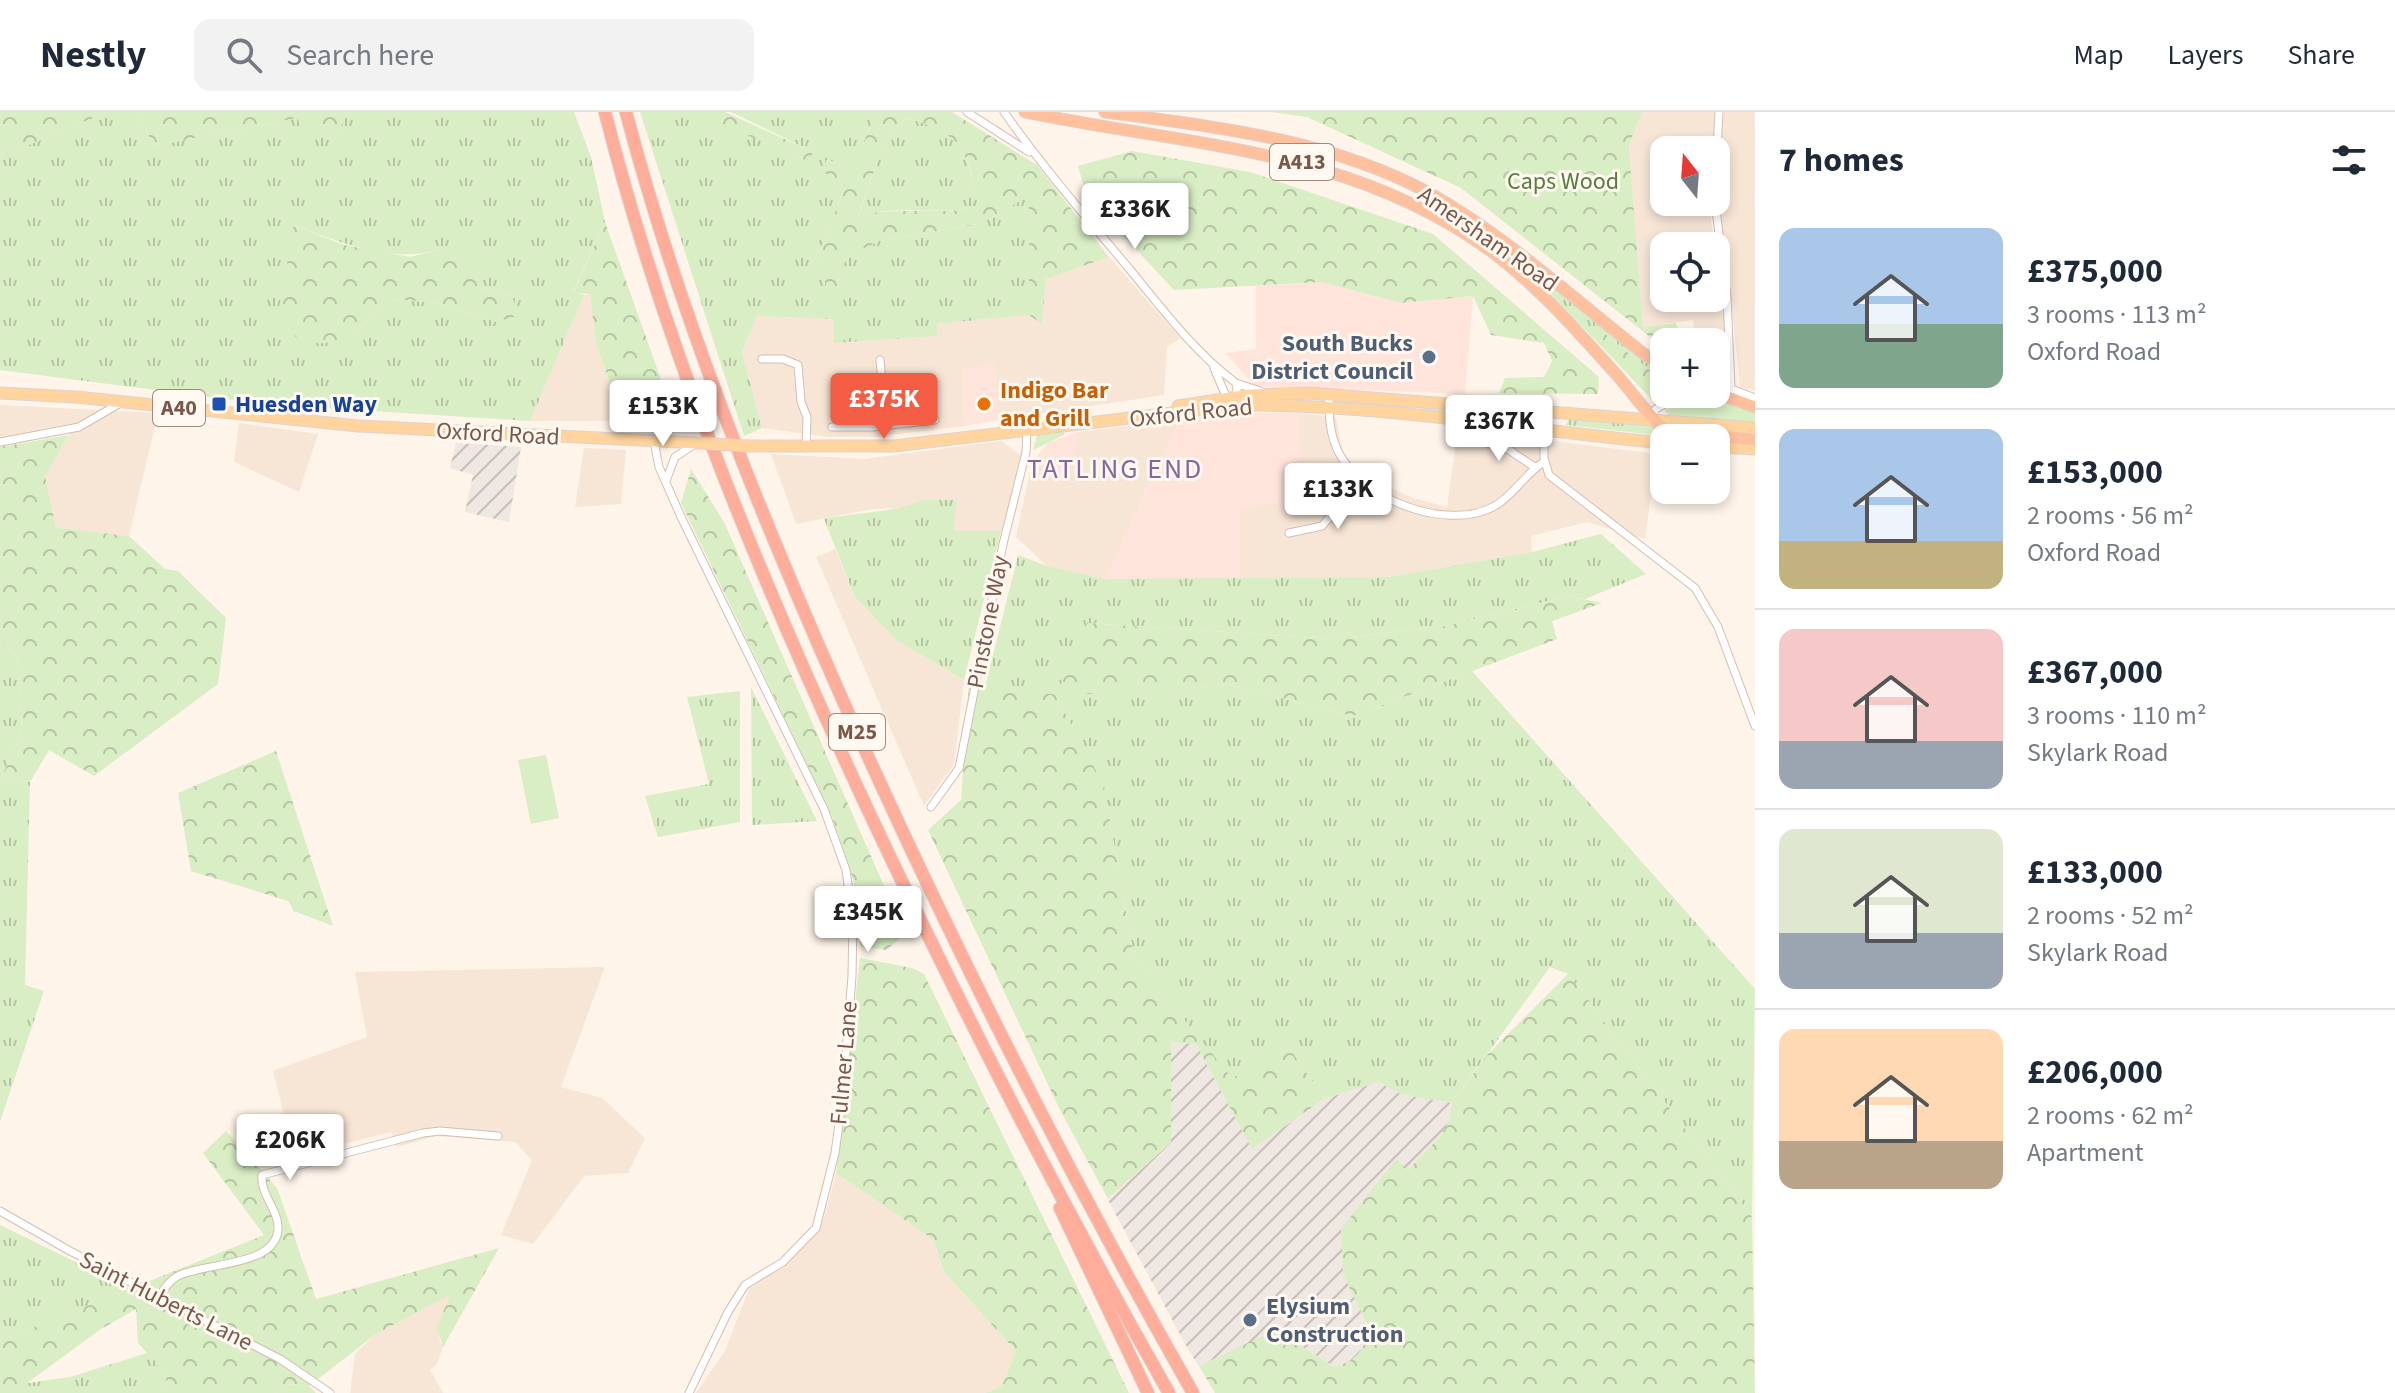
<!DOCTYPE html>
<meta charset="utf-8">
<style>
body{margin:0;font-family:"Source Sans 3",sans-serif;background:#f2f2f3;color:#1f2937;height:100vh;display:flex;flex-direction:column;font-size:30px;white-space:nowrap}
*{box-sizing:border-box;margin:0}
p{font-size:26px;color:#747a83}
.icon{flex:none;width:44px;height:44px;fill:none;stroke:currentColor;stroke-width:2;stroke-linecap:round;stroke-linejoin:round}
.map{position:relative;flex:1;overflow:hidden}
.panel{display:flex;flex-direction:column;background:#fff;width:640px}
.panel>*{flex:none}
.needle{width:52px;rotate:343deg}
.controls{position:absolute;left:1650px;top:24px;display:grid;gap:16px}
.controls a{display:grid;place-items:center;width:80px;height:80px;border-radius:16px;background:#fff;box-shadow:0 4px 12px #0003;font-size:40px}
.price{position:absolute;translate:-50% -68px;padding:0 18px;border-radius:8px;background:#fff;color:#222;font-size:26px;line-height:52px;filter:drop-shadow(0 2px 4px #0008)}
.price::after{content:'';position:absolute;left:50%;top:48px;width:24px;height:18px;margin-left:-12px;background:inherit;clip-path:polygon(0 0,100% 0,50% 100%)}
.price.on{background:#f35d44;color:#fff}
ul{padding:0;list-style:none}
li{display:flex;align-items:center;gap:24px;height:200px;padding:0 24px}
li+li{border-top:2px solid #e0e1e3}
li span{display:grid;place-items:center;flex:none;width:224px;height:160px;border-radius:16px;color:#555}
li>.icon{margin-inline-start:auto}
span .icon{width:96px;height:96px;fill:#fffc;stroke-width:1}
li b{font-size:34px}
h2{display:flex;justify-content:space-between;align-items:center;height:96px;padding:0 24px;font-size:34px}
header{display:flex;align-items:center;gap:48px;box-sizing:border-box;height:112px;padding:0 40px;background:#fff;border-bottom:2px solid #e0e1e3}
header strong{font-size:38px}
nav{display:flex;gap:44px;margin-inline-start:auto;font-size:28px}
.search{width:560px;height:72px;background:#f2f2f3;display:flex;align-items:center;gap:20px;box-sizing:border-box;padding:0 28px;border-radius:16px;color:#747a83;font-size:30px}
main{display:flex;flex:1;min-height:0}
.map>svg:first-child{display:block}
</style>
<header>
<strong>Nestly</strong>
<div class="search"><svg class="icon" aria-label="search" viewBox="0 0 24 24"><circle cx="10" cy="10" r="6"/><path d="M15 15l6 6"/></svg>Search here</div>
<nav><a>Map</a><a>Layers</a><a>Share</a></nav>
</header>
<main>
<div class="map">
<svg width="1755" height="1281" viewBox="0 0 1755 1281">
<defs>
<pattern id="industrial-furrows" width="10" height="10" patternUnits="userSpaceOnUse" patternTransform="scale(2)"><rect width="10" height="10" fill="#efe7e2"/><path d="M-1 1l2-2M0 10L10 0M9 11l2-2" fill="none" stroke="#c7beb9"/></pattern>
<pattern id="grass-tufts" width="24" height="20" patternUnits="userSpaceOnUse" patternTransform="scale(2)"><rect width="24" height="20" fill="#d9eec5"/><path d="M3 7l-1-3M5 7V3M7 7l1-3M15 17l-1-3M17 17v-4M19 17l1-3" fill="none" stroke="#b5c4a2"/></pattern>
<pattern id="forest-crowns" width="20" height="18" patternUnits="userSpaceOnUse" patternTransform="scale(2)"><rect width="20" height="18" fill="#d9eec5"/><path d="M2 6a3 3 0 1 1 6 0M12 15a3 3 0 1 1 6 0" fill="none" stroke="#b5c4a2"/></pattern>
</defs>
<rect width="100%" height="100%" fill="#fef4e9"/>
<path fill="#f7e6d6" d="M1642,0H1718L1716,38H1664V90H1709L1714,134H1664V186H1716V148L1731,265L1716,258V230H1696L1693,208L1643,215L1629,32Z
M1724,0H1755V279L1740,275L1731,187L1721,141L1716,78Z
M1109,145L1180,226L1167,235L1164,283L999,308L994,252L963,258L964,314L874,325H828L762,316L742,240L757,204L835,207V231L936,224V212L1029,203L1042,211L1046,167Z
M590,182L596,232L624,309H530L584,183Z
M0,293L158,301L129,424L56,417L45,364L69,323L70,312L0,326Z
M1297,301L1336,305L1342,338L1357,359L1410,385L1447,395L1458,317L1657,342L1645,427L1587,410L1531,424L1532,440L1387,465L1240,469L1239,395L1301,389Z
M1180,308L1105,467L1047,454L1016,425L1032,350L1069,364L1077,320Z
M239,311L318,322L299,380L234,350Z
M1001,329L1021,343L1004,419H954L957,389L922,388L907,396L872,397L796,412L771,342L864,347Z
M584,336L626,338L621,392L575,395Z
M835,437L855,485L896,528L964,568L954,652L924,694L816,445Z
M605,855L561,975L602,986L645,1026L628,1061L584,1064L533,1132L501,1123L532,1048L515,1030L436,1024L397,1035L391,1020L294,1044L273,959L367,925L355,860Z
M836,1061L934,1128L944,1160L1016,1239L1002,1274L985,1281H696L725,1239L750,1174L789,1152L823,1110Z
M451,1182L439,1227L443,1235L437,1252L430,1258L443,1281H350L355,1242L376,1222Z"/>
<path fill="#ffe4dc" d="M1320,170L1402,191L1473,184L1465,282L1255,274L1225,241L1256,237V174Z
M994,251L999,308L964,314L963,258Z
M1229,301H1297L1301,389L1239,396L1240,469L1105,467L1180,308Z
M1077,320L1070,364L1032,350L1048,331Z"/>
<path fill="url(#industrial-furrows)" d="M456,331L521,335L509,410L465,400L473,363L450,356Z
M1171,930L1196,932L1252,1037L1324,987L1378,970L1401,982L1452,991L1449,1009L1439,1026L1408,1058L1396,1048L1365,1204L1367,1225L1360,1241L1348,1252L1335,1255L1276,1219L1199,1254L1189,1239L1108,1088L1171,1030Z"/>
<path fill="url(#grass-tufts)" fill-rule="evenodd" d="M107,0H137L154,34L297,6L338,23L346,0H574L591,45L605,110L573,180L584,183L530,309L263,292L0,258V45ZM295,113C341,131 389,151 438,138L478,176L512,184L497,210L436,191L395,187L341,230Z
M640,0H725L721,11L810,50L813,40L731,0H876L854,56L827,48L823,60L846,73L819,140L831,196L846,145L879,129L979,112L1029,83V203L937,212V224L834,231V207L757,204L742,240L762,316L744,324Z
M905,6C967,21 963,38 981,94C939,105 897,91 858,105L883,34Z
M1539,164L1601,215L1664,257V270L1605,222L1599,232L1539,170Z
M1694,282H1708L1755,300V311L1669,304L1665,298Z
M1430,293L1537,309L1527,315L1426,301L1418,294Z
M1569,307L1652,313L1665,324L1566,313Z
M1065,318L1064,323L1033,338L1037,323Z
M922,388H957L954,419H1001L964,568L896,528L855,485L824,407C851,401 901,400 922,388Z
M1601,422L1646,462L1585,487L1569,484L1446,514L1333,527L1088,511L1057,583L1230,573L1353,604L1472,559L1755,877L1752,1105L1568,862L1550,855L1452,991L1401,982L1378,970L1324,987L1290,937L1232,967L1134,846L1104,675L1056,584L986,571L1018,443L1047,454L1105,467L1387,465L1532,440Z
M0,528L17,545L22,617L1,667L30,670L25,873L44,879L0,1010Z
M751,575L817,709L752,713Z
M740,579V710L658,725L645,684L709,672L687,585Z
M0,1113L131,1177L0,1229Z
M147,1241L166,1262L165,1281H0V1275L70,1265Z
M284,1272L309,1274L316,1281H276Z"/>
<path fill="url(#forest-crowns)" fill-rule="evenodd" d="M0,0H107L0,45Z
M137,0H346L338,23H304L297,6L154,34Z
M725,0L813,40L810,50L721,12Z
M876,0H952L960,5L1037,53L1109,145L1046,167L1042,212L1029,203V84L979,112L879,129L846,145L831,198L819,140L846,73L823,60L826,48L854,55ZM905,6C964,20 966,39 980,94C939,105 898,93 858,104L883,34Z
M1272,0H1642L1629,33L1643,215L1676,211L1679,220L1683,219L1690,230H1664V236L1461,76L1307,5Z
M1132,39L1250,60L1433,122L1599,265L1598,282L1499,281L1505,266L1544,265L1552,249L1544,231L1491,223L1473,184L1402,191L1320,170L1174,178L1087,85L1078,54Z
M605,110L678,315L624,309L596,232L590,182L573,181Z
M294,113L344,133L410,145L438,138L478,142V176L512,184L519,203L497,210L436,191L395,187L341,230L301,232L278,202Z
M1605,222L1664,270L1666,282L1653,289L1599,232Z
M69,323L45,364L56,416L129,424L165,457L178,459L226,506L218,572L94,664L49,638L30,670L1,667L22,617L17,545L0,528V335Z
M691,357L724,410L903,817L902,825L886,838L860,834L854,770L832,704L681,391Z
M1569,484L1602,491L1552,509L1557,527L1353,604L1230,573L1056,584L1104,674L1134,846L1232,966L1290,937L1324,987L1252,1037L1196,932L1171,930V1030L1108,1087L1059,996L928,718L961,688L969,568L1056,583L1087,511L1333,527L1446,514Z
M276,639L333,814L294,799L288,789L191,759L178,681Z
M860,846L912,856L924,862L1129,1281H985L1002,1274L1016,1239L944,1160L934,1128L836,1061Z
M1568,862L1752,1105L1755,1281H1215L1199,1254L1276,1218L1334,1255C1356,1250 1367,1236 1368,1214L1343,1162L1341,1117L1396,1047L1408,1058L1439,1026L1449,1009L1452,991L1488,942Z
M226,1019L277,1076L316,1187L499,1136L443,1235L437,1216L450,1183L376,1222L309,1274L284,1272L276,1281H165L166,1262L138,1231L136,1197L101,1217L23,1274L0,1275V1229L264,1123L203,1041Z"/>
<path fill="#d9eec5" d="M546,643L559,706L531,712L518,648Z"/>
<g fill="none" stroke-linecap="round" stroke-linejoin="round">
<g stroke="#d5bdb0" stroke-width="9">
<path id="minor" d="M967,0L1029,40
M1004,0C1042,54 1085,104 1127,154C1160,194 1194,240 1236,271L1238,287
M1716,56L1719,0
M1715,90L1727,185L1731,277
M762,247H783L798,253L801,290L807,305L806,336
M880,248L886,314
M1214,256L1228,289
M1236,271L1260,279
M1716,271L1755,286
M1329,282C1329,304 1329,323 1340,343C1365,388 1445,419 1493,395C1514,384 1525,361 1544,350
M1544,300V346L1549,363L1695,476L1718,515L1755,614
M1652,304L1656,297L1682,282
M832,315H873L935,308
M1474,327L1509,338L1536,356
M654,329L659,355L682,407L824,697L846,758L853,808L852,864L842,990L835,1041L816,1116L783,1150L745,1173L728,1200L689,1281
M0,330L79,315L122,290
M666,369L675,345L692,334
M1289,421L1322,414L1362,368
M931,695L959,656L1003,432L1026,340L1027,318
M0,1099L70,1139L280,1247L330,1281
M160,1184C164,1177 168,1170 176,1165C201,1150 276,1156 278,1117C279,1098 260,1083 262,1063L423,1021L440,1019L498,1024"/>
</g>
<g stroke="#ddd3d0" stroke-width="13">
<path id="primary" d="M0,281L76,285L358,314L698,331
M1178,294L1250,283L1308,281L1755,316
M748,334H894L1239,293C1382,292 1523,318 1664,331
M1716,335L1755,337"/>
</g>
<g stroke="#ddd3d0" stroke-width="13">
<path id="trunk" d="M1025,0C1189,34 1350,36 1491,139C1538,174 1577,219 1616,262C1632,280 1646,301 1664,317L1755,328
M1105,0C1215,15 1330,27 1429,81C1506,124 1575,188 1644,242L1664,254
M1716,281L1755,295"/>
</g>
<g stroke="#ddd3d0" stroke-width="14">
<path id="motorway" d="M605,0C666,241 763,473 868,698C961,896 1061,1091 1169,1281
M626,0C679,201 756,392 840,582C946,821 1064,1054 1193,1281
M1060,1096L1148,1281"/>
</g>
<use href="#minor" stroke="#fff" stroke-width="7"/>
<use href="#primary" stroke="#ffd49f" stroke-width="11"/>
<use href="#trunk" stroke="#fec09d" stroke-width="11"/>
<use href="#motorway" stroke="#fead9b" stroke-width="12"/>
<g stroke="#ddd3d0" stroke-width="13" stroke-linecap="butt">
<path id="primary-bridge" d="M698,331L748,334"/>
</g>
<use href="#primary-bridge" stroke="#ffd49f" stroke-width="11"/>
</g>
<g fill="#5c6f8a" stroke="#fff9f1" stroke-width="3">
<circle cx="1429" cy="245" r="8"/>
<circle cx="1250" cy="1208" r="8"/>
</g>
<rect fill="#1a4fb4" stroke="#fff9f1" stroke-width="3" x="211" y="284" width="16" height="16" rx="4"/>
<circle fill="#e8710a" stroke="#fff9f1" stroke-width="3" cx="984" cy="292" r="8"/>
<g text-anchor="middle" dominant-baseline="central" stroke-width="6" stroke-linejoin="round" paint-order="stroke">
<g fill="#fff9f1" stroke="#a3887b" stroke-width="2">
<rect x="1270" y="32" width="64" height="36" rx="6"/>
<rect x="153" y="278" width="52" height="36" rx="6"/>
<rect x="829" y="602" width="56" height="36" rx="6"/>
</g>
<g font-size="22" font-weight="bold" fill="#7c5749">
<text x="1302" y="50">A413</text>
<text x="179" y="296">A40</text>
<text x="857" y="620">M25</text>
</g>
<g font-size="24" fill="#557d3c" stroke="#fff9f1">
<text x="1563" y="69">Caps Wood</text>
</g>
<g font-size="24" fill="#7c5749" stroke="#fff9f1">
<text transform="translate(1488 127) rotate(35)">Amersham Road</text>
<text transform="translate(1191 301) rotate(-6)">Oxford Road</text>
<text transform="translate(498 322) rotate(3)">Oxford Road</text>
<text transform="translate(988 510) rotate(-79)">Pinstone Way</text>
<text transform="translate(844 951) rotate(-85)">Fulmer Lane</text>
<text transform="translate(166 1189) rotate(27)">Saint Huberts Lane</text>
</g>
<g font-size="24" font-weight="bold" fill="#4e5e75" stroke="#fff9f1" text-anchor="end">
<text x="1413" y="231">South Bucks<tspan x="1413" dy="28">District Council</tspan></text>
<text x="1266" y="1194" text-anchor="start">Elysium<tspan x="1266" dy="28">Construction</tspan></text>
</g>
<g font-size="24" font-weight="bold" fill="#c56008" stroke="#fff9f1" text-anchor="start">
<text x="1000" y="278">Indigo Bar<tspan x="1000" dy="28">and Grill</tspan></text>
</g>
<g font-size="24" font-weight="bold" fill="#164399" stroke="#fff9f1" text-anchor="start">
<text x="235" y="292">Huesden Way</text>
</g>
<g font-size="28" letter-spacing="2" fill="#87659f" stroke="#fff9f1">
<text x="1115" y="357">TATLING END</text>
</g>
</g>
</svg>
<div class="controls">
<a><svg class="needle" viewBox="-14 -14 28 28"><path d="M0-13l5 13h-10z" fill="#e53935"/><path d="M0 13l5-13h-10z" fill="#747a83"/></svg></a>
<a><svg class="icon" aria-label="locate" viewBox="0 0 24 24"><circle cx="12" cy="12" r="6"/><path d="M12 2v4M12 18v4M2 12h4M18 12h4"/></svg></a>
<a>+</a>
<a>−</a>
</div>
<b class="price" style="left:1135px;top:139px">£336K</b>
<b class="price on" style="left:884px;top:329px">£375K</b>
<b class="price" style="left:663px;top:336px">£153K</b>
<b class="price" style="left:1499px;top:351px">£367K</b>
<b class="price" style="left:1338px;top:419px">£133K</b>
<b class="price" style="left:868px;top:842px">£345K</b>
<b class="price" style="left:290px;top:1070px">£206K</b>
</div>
<section class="panel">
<h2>7 homes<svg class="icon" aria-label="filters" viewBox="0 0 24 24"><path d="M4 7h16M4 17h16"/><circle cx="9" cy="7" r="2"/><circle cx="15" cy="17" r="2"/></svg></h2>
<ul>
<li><span style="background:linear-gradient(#a9c7e8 60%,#7fa58c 0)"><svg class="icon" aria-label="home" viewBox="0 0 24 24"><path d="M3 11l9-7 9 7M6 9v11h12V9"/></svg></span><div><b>£375,000</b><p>3 rooms · 113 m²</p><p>Oxford Road</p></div></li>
<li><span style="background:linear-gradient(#a9c7e8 70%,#c2b280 0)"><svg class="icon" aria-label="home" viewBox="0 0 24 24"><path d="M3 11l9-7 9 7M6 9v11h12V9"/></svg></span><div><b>£153,000</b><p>2 rooms · 56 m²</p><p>Oxford Road</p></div></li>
<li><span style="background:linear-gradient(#f6c9c9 70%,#9aa5b1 0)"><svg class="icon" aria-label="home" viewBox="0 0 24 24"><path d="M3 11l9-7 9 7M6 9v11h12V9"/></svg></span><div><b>£367,000</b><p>3 rooms · 110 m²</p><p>Skylark Road</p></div></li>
<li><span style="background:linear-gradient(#dfe7d0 65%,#9aa5b1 0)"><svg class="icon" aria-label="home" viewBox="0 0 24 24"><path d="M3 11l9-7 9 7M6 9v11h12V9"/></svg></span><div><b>£133,000</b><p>2 rooms · 52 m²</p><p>Skylark Road</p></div></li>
<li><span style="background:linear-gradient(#ffd9b3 70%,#b9a48a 0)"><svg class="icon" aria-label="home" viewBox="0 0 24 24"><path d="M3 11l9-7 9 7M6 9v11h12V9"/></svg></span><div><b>£206,000</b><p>2 rooms · 62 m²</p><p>Apartment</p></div></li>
</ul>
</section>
</main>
